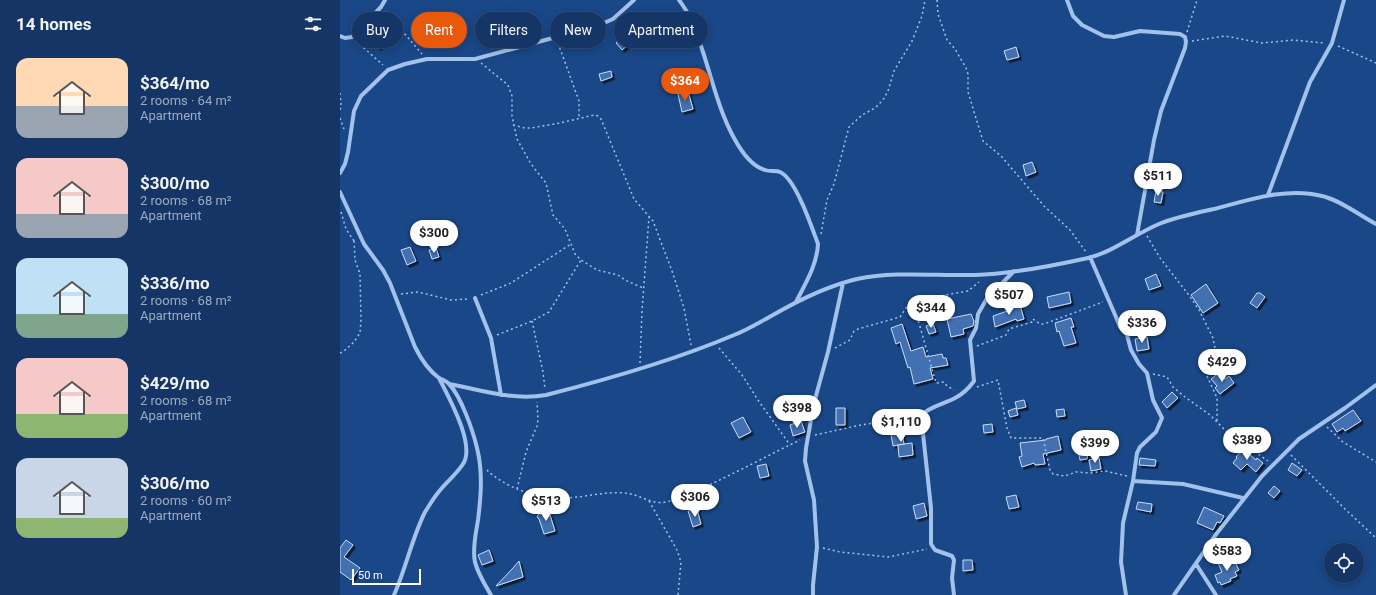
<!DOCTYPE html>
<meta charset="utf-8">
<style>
body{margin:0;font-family:Roboto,sans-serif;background:#1d3d6b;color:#f1f3f6;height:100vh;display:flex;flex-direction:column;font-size:15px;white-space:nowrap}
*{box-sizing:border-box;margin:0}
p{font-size:13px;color:#9dabbf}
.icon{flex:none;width:22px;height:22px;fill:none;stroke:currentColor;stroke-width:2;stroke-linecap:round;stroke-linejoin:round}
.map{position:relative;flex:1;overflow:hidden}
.panel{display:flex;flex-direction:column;background:#143565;width:340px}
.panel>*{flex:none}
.hud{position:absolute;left:12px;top:12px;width:380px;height:36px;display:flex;gap:8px}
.tools{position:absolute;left:984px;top:543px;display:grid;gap:8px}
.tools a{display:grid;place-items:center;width:40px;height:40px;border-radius:50%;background:#143565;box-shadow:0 2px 10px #0003,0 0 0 1px #335079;font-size:20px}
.scale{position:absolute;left:12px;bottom:10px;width:69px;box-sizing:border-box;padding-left:4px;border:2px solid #fff;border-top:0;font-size:11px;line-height:14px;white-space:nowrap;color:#fff;-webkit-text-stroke:3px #1a4787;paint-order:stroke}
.price{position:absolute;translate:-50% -34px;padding:0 9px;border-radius:14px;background:#fff;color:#222;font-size:13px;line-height:26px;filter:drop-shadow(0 1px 2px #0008)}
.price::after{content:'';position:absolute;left:50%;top:24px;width:12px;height:9px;margin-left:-6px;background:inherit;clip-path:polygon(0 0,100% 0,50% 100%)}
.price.selected{background:#ea580c;color:#fff}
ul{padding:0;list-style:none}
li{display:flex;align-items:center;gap:12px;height:100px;padding:0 16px}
li span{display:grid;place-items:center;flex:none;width:112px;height:80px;border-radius:12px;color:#555}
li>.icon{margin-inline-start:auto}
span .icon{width:48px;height:48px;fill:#fffc;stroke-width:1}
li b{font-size:17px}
h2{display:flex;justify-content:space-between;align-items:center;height:48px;padding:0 16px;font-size:17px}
.chip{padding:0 14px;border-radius:18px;background:#143565;box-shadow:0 2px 10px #0003,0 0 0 1px #335079;font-size:14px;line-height:36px}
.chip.selected{background:#ea580c;color:#fff}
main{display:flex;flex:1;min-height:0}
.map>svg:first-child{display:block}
</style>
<main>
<section class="panel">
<h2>14 homes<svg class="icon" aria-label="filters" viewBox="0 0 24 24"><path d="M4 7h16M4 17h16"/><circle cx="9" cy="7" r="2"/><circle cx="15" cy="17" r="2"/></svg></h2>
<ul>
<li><span style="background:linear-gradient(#ffd9b3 60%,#9aa5b1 0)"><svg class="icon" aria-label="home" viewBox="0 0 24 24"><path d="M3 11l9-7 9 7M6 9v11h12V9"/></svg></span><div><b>$364/mo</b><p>2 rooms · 64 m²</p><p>Apartment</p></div></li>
<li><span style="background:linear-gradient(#f6c9c9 70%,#9aa5b1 0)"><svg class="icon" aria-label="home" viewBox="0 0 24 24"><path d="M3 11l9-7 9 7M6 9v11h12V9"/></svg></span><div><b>$300/mo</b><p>2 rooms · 68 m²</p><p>Apartment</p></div></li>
<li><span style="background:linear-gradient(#bfe0f5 70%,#7fa58c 0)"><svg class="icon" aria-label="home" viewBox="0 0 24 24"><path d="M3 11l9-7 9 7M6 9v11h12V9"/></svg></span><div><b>$336/mo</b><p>2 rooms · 68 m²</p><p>Apartment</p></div></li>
<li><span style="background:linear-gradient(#f6c9c9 70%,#8fb573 0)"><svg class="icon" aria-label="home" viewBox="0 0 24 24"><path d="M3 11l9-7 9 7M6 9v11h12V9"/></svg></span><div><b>$429/mo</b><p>2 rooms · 68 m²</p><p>Apartment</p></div></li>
<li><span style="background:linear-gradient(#c9d6e8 75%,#8fb573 0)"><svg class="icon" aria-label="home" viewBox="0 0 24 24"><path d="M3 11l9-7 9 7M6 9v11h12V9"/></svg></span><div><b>$306/mo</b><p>2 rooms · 60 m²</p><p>Apartment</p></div></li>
</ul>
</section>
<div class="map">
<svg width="1036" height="595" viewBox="0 0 1036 595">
<defs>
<filter id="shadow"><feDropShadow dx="2.5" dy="2.5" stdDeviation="0" flood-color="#0009"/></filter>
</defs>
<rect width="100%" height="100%" fill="#1a4787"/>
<path fill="#4370b1" stroke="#c7ddf9" filter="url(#shadow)" d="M185,24V25L189,24L192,34L181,38L177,26Z
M36,28L47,35L39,48L28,41Z
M284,36L290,43L282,50L276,43Z
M676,47L679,57L667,60L664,51Z
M271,71L272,77L261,81L259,74Z
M348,91L353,109L342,112L338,94Z
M692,162L696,172L686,176L683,165Z
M816,191L823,192L821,203L814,202Z
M70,247L76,261L67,265L61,250Z
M96,248L99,257L92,259L89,250Z
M816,274L821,286L809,290L805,279Z
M866,284L878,303L863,313L851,295Z
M729,292L731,303L709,308L707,297Z
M917,293H920L925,297L917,308L910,303Z
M680,305L684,319L677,321L676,319L655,327L653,316L673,309V307Z
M631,314L634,321L633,326L623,329L624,334L611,337L607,319Z
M731,318L734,327H731L736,343L724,346L719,331L717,332L715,323Z
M562,324L571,351L583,347L586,357L602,354L603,358H606L608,365L590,368L593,379L574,384L570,367L568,368L560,342L556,344L551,328Z
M593,324L596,332L589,334L586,326Z
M807,337L809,349L797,351L795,339Z
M880,372L885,379L889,376L894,383L880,394L875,388L877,386L871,379Z
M832,392L838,398L827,408L822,402Z
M684,400L686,407L677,409L675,402Z
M496,408H505V425H496Z
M676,408L678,415L670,417L668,411Z
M724,409L725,416L717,417L716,410Z
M1013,410L1021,421L1005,431L1003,428L997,432L992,424Z
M403,417L411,432L399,438L391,423Z
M461,421L465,432L453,436L450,425Z
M652,424L653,432L644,433L643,425Z
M561,427L564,444L558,445L572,443L573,455L559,457L558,445L553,446L550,429Z
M718,436L721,450L703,454L705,464L695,465L694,463L682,467L679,457L682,456L680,443L706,440V439Z
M739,442L750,444L747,459L740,460L737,447Z
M903,449L916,460L917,458L923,463L916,472L907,464L901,470L893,463L897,458L896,457Z
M759,458L761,469L751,471L749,460Z
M800,458L816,460L815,466L799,465Z
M952,463L962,470L957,476L948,470Z
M426,464L429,476L420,478L417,466Z
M934,486L940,491L934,498L928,493Z
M676,495L679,507L669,509L666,497Z
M798,502L812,504L811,512L796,509Z
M584,503L587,516L576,519L573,506Z
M864,507L884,516L880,523L877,522L873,530L857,523Z
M357,509L361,524L353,527L348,511Z
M201,510L210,515L215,531L204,534L199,519L197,517Z
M6,540L13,545L4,557L20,568L11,580L0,572V548Z
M149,550L153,561L142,565L138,555Z
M888,559L891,564L895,562L899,570L895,572L897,576L890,579L891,581L881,585L880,582L878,583L875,575L882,572L878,563Z
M623,560H632L633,570L623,571Z
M179,561L183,577L156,586L173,568Z"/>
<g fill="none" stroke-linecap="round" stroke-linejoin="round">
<path stroke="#a2c2ec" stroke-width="1.5" stroke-dasharray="2 3" stroke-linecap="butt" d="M597,0L598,14L607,40L615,49L626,68L628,74V92L643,141L661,156L704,206L730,230L746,252
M45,11L82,54
M847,32L857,0
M16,41L43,65
M852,41L885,36L922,43L953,40L984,43
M218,43L239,101V119
M998,46L1036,63
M141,63L168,85L172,96V116L177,139L191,164L206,183L213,215L225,229L235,254L241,260L257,270L278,275L285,280L303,288
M0,93L1,104L0,111
M0,118L4,129
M173,125L185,128H191L220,123L254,115L258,116L261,119L294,199L313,221L332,271L344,308L351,345
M1,212L6,229L14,241
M481,234L487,200L494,184L509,127L522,115L535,108L543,100L548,91L554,71L572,41L582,16L585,0
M807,236L820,258L848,294L859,310L873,338L876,354
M61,294L78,292L111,300L128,299
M141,295L171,283L231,244
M573,302L596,383L604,382L607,386L614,390
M192,321L203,372L205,389
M157,335L192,321L209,312L241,260
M637,346L666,335L669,329L692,322L693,319L700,324H704L763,302
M379,348L402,375L418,400L450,445
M495,348L510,340L514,331L518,329L560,317L568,305L572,301L628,291L639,282
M0,353L4,351L14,342L20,333L21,320L20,274L15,260L14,240
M300,363L302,311L309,217
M813,374L827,377L833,387L845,397L870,415L887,432L928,461
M867,376L877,398V422
M637,387L658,380L667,428L671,438H703L710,470L713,474L725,476L736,472L750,473L765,471L787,476
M987,427L1003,442L1036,462
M475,435L521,425L576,416
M951,455L1005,509L1036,538
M147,470C164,487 198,499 222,498C243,498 264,491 285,493C299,494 311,505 326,502C340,499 352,492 365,487C397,472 429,455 460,440
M177,489L186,452L197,426L198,420L197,402
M309,501L337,550L341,562L338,595
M483,548L500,552L548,557L587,549"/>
<path stroke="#a2c2ec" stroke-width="4" d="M339,0C350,14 357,32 362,49C372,79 379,111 394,138C401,151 411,166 425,170C430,172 436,170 440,172C456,179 472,228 478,244C477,265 465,284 456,302
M727,0L733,16L742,25L764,36L774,37L800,31L840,34L845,37L846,42L845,48L821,111L814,140L797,235
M0,36L5,38L12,37L41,7L45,0
M0,173L5,164L8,152L14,111L21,96L48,70L65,64L87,59H135L257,26L273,19L294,0
M0,192L24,244L43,270L50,283L75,347C81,359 88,370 99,378C102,380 107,381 109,384C121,396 133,431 137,448C143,472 141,496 138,520C136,533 132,549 135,562C138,574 145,585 151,595
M928,195L970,82L992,43L1004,0
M750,257L776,317L780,327L787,335L791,350L799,364L807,373L813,400L822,418L816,432L800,447L797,453L793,481L783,523L781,562L786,595
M135,298L151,338L161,395
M109,384C141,390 173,401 206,395C269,379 333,361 394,335C407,330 420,322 433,315C459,300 487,286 517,279C556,271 596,276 635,275C672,274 712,266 748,258C773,252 795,234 819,224C836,217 856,213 874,209C909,200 946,187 982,196C1000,200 1019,215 1036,224
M793,481L843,484L903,498
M856,564L876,595
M54,595C66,568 72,538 85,512C89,506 93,499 97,494C105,483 116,475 123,464C136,445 108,396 99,378
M473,595V585L477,547L474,500L465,461L466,448L474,403L488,352L503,283
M614,595L612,578L614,560L612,556L595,550L591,544V508L581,415C591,406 604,404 615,398C623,394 629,388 634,381L630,340L636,328L638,314L646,300L674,271
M834,595L877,533L922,476L959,439L1005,408L1036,385"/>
</g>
</svg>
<div class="tools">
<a><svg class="icon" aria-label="locate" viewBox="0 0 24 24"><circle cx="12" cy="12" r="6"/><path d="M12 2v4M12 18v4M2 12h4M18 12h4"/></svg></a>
</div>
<div class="scale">50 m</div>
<b class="price selected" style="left:345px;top:102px">$364</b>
<b class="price" style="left:818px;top:197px">$511</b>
<b class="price" style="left:94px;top:254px">$300</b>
<b class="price" style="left:669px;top:316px">$507</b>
<b class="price" style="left:591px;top:329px">$344</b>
<b class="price" style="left:802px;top:344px">$336</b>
<b class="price" style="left:882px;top:383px">$429</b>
<b class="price" style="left:457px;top:429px">$398</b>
<b class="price" style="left:561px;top:443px">$1,110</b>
<b class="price" style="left:907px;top:461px">$389</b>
<b class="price" style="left:755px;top:464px">$399</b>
<b class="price" style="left:355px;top:518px">$306</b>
<b class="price" style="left:206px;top:522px">$513</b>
<b class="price" style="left:887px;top:572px">$583</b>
<div class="hud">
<a class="chip">Buy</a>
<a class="chip selected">Rent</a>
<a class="chip">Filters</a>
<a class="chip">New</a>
<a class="chip">Apartment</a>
</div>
</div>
</main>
